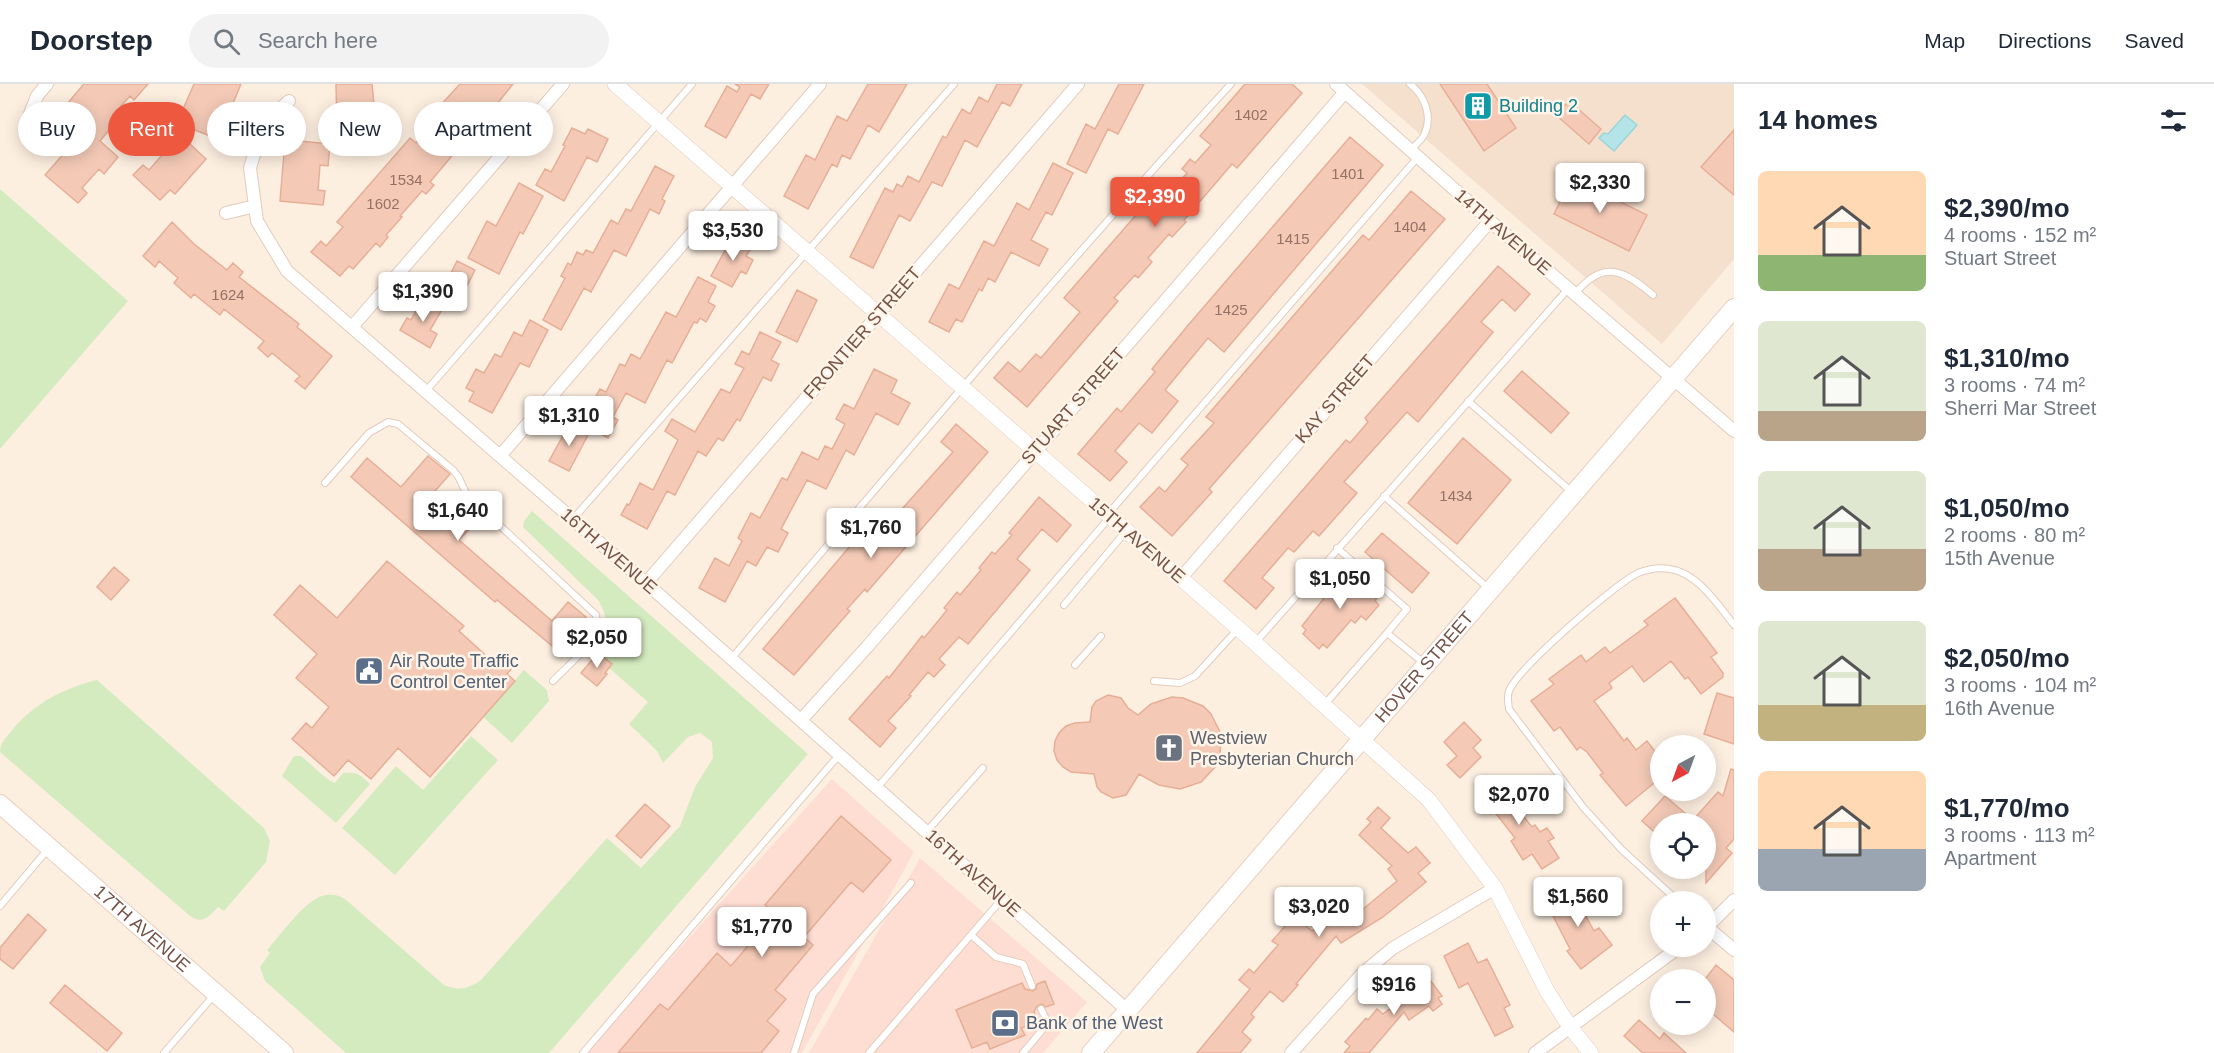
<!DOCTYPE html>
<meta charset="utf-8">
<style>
body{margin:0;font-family:Helvetica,sans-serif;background:#f2f2f3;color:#1f2937;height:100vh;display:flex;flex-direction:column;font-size:22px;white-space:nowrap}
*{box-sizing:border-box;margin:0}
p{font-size:20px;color:#747a83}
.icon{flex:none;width:33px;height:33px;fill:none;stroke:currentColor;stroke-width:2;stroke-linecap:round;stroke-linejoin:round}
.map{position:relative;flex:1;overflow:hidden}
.details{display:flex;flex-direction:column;background:#fff;width:480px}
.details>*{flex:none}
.hud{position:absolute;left:18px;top:18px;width:570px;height:54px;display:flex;gap:12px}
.needle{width:39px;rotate:221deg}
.tools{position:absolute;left:1650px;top:651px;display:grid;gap:12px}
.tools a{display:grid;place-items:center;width:66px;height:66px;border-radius:50%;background:#fff;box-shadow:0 3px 15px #0003;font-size:30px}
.price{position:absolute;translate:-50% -51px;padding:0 14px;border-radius:6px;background:#fff;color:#222;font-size:20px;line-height:39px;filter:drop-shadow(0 2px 3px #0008)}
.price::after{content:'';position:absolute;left:50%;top:36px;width:18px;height:14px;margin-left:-9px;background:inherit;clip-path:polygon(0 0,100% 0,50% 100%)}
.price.selected{background:#ed583f;color:#fff}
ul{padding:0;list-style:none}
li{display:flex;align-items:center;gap:18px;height:150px;padding:0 24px}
li span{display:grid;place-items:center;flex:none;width:168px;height:120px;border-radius:9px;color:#555}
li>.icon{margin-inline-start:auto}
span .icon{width:72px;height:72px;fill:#fffc;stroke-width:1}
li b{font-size:26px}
h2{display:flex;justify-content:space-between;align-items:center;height:72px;padding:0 24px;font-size:26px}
.chip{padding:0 21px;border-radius:27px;background:#fff;box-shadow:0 3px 15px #0003;font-size:21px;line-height:54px}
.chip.selected{background:#ed583f;color:#fff}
header{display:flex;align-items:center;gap:36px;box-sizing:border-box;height:84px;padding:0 30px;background:#fff;border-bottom:2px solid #e0e1e3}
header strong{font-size:28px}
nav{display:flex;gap:33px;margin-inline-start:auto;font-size:21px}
.search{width:420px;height:54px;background:#f2f2f3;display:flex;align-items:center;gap:15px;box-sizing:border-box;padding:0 21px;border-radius:33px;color:#747a83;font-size:22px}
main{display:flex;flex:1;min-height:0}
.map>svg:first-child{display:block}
</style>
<header>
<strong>Doorstep</strong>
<div class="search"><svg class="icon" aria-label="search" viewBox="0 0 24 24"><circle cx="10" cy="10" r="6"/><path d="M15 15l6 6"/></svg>Search here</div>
<nav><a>Map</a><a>Directions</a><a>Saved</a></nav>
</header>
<main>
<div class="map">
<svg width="1734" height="969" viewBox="0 0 1734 969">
<rect width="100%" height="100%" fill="#fdefe0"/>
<path fill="#f5e0ce" d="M1362,0H1734V175L1662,260Z"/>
<path fill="#feddd3" d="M832,695L914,768L802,969H585Z
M920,774L1087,918L1043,969H809Z"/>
<path fill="#d4ebbf" d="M0,105L128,217L0,365Z
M532,427L808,670L549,969H346L265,897L260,883L270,869L267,866C280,852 304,817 322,812C331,809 338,811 345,815L444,901C458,907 468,905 481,896L607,754L641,784L680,742L695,703L713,674L712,658L700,649L688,653L663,679L657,667L629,640L648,618L609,584L611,580L593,565L607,541L604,528L599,517L523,443L524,437Z
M524,586L547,606L549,617L512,659L483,633Z
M97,596L264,744L270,757L266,778L224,827L218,823C209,832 203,841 190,832L0,668C0,658 7,653 13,645C35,619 64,604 97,596Z
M471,652L498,676L395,791L342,744L396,682L423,706Z
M294,672H301C309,678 327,697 335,699L343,689C356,687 361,691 370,700L336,739L282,692Z"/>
<path fill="#b4e4e7" stroke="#9ad5d9" stroke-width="1.5" d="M1625,31L1637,41L1614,67L1599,54L1604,49L1608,50Z"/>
<path fill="#f4cab7" stroke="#e7ae96" stroke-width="1.5" d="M84,0H148L134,16L130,12L113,31L118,35L100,57L118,73L104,90L99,85L82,104L87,109L78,119L45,91L90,40L67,20Z
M194,0H241L218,55L177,39Z
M336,0H372L374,20H380L382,42L337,46Z
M460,0H513L476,46L479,48L471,58L467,54L430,98L434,101L426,110L422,107L400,132L402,133L386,151L388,153L380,163L376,159L353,185L349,182L340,192L311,168L321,157L326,162L343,143L337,138L410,54L416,59L433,39L428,35Z
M735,0H769L760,15L751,10L726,54L705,42L727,2L737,8L740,3Z
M868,0H907L879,48L868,41L850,75L842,71L837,83L832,80L808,125L784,112L806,71L815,76L837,32L847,37Z
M997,0H1022L1010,22L1002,18L977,63L965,56L942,102L932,98L910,137L899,131L873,184L850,173L885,104L893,108L897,100L902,103L908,92L919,98L943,52L946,54L962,25L970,30L979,13L988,18Z
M1119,0H1144L1118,50L1108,45L1086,89L1067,80L1086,40L1095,45Z
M1245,0H1292L1302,9L1237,84L1232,80L1184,136L1186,138L1172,153L1169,150L1148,174L1152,178L1138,194L1135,191L1114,214L1118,217L1027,323L994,294L1008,278L1020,288L1036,270L1041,274L1080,228L1064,214L1162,101L1170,108L1187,89L1182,85L1190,75L1195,79L1211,61L1200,52Z
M1440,0H1487L1516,44L1484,67Z
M1569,17L1601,45L1589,60L1556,31Z
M572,44L585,50L588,45L608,55L597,78L587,73L564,117L536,101L545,85L551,88L565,62L563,61Z
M1734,46V111L1701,83Z
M176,47L206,75L175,110L170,106L160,116L133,91L143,81L149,86L170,62L166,58Z
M1350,53L1383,81L1224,268L1208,254L1165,306L1178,317L1152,349L1139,339L1115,367L1127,378L1110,397L1078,370L1117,324L1121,328L1155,288L1152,285L1190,239Z
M279,55L330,60L328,82L320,81L318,106L325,107L323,121L280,117L284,69L277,68Z
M1053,79L1073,89L1052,131L1046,128L1031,156L1048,165L1039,182L1011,168L995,198L988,194L982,207L979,205L962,238L956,235L949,248L929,238L949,200L959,205L984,157L994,162L1017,119L1029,126Z
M655,82L674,92L662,115L665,117L659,130L650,125L626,172L614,166L591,208L584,204L561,246L543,236L565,194L561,192L568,179L571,181L577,168L583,171L586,166L593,169L611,136L618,140L626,125L631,127Z
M1572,94L1647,131L1629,167L1554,130Z
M519,99L543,112L523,150L520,148L499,190L468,174L487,137L496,142Z
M1411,107L1445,135L1209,405L1212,408L1172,452L1140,423L1159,403L1165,408L1188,381L1181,375L1214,339L1206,333L1363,151L1369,156Z
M172,138L194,160L227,186L233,179L243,188L239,193L299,240L297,243L332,272L305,305L295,297L300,292L272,269L268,273L258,264L264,257L224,225L220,231L194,210L191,214L174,199L178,194L159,177L155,183L143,172Z
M733,152L752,163L746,172L753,176L746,190L741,187L732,203L711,192Z
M457,177L475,186L457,222L439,213Z
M1498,182L1530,210L1515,227L1502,215L1481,238L1493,248L1418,338L1407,328L1344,398L1357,409L1319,452L1313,447L1294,468L1288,464L1262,494L1274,504L1256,525L1224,497L1346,356L1350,359L1368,338L1365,334Z
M698,193L716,202L708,218L715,222L706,238L700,234L697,239L694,238L672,279L667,276L645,319L626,309L613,333L618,336L608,354L581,339L600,305L606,308L620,280L625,282L631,270L640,275L666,228L676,233Z
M797,206L817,216L797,258L776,248Z
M424,213L443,224L430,246L437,250L430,264L400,246L407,234L411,236Z
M530,236L548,246L529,283L520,279L492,329L469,317L474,308L466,304L476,285L484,289L495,270L501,273L514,248L522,252Z
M760,248L781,258L771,276L779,280L771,297L763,293L740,337L737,335L723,357L718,354L706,372L698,367L675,411L667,407L647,445L621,431L627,420L629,421L640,399L653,406L678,356L665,347L672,335L695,348L721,305L730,309L744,284L735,280L742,267L749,271Z
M874,285L897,296L891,309L910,319L898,341L876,329L854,371L846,366L826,405L807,396L781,445L788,449L778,468L767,463L756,482L747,477L725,518L699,504L715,474L729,482L742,457L738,454L751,429L760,434L782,394L787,396L802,368L818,376L825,362L832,365L845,340L836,335L844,320L854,325Z
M1522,287L1569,329L1551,349L1504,307Z
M570,339L589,349L569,387L549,377Z
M956,340L988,368L867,508L865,505L847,525L850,527L794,591L763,565L856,455L867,464L953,368L941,358Z
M1463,354L1511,396L1457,460L1408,419Z
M428,372L450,390L435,407L473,441L459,456L552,537L568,518L586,533L557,566L497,516L495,518L351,393L367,374L401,403Z
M1039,413L1071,441L1057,458L1042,445L1017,475L1030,486L968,560L959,553L939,575L945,581L934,593L928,588L909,611L911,612L888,637L896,644L880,663L849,635L887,592L889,594L922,552L924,554L939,536L947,526L944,524L957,508L960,511L981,486L979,484L992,468L995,470L1012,451L1009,449Z
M1382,449L1429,489L1412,509L1365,468Z
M387,477L464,542L459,547L491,576L496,571L511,585L507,590L515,597L430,693L398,664L371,695L348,676L334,692L292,655L306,639L312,644L329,623L296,594L317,570L274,531L300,501L337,534Z
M114,483L129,496L111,516L97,503Z
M1347,485L1378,512L1375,517L1379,521L1366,536L1361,532L1355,539L1351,536L1327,564L1323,560L1319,565L1303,550L1306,546L1302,542Z
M1675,514L1717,569L1711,573L1723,589V593L1701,610L1688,593L1685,595L1671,577L1644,598L1632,582L1609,599L1612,604L1594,617L1624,657L1627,654L1636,666L1647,657L1660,674V678L1651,685L1659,695L1626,722L1600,691L1603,689L1587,668L1580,663L1577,666L1560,643L1554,647L1531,617L1554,600L1549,595L1581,571L1586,578L1605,563L1610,569L1648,541L1644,537Z
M598,569L612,580L605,589L607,590L597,602L581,589Z
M1717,609L1734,614V660L1704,650Z
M1108,611L1121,614L1128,624L1138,631L1151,620L1172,613L1183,614L1203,622L1211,630L1221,650L1220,672L1216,682L1201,698L1180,705L1159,701L1139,690L1126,711L1113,714L1101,708L1097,703L1094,690L1071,688L1063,683L1057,676L1054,667L1055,657L1059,649L1066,642L1075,639L1090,638L1092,623L1096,617Z
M1464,638L1481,656L1473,664L1481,673L1460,694L1447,681L1457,672L1444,658Z
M1731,685L1734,686V755L1726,764L1732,769L1706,799V740H1660V753L1642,737L1665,712L1693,736L1718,708L1723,712Z
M1494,695L1532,743L1535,741L1540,748L1547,744L1554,754L1548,757L1559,774L1542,785L1532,770L1523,776L1511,757L1515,754L1494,727L1491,730L1475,710Z
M645,720L670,742L641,774L616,752Z
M1378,723L1390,734L1381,744L1408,769L1416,763L1430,779L1418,789L1426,798L1383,833L1341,859L1336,852L1296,900L1298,901L1283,918L1270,907L1251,930L1254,933L1242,948L1251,956L1240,969H1197L1250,905L1239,896L1249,885L1254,889L1278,861L1272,857L1294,832L1312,847L1338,831L1331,819L1350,807L1362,826L1397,797L1388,785L1392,782L1359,751L1371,738L1367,735Z
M841,732L891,776L863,808L851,798L804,853L813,861L775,906L786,915L767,937L779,947L761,969H618L660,920L668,926L717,869L731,882L775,830L765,821Z
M1568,799L1594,847L1599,844L1612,861L1581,885L1567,867L1570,865L1552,830L1559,826L1552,812V807Z
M28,830L46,846L13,885L0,875V864Z
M1468,859L1478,879L1487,875L1510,921L1504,924L1513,943L1495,952L1468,899L1459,904L1444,872Z
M1716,881L1734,896V948L1706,924V894Z
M1424,888L1442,912L1438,914L1442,920L1433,927L1429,922L1409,936L1404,928L1369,969H1344L1350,962L1345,958L1366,934L1368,936L1377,925L1383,930L1417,904L1412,897Z
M1045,897L1054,920L1046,923L1042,920L1037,922L1034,928L1038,937L1021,944L1025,951L990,965L987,958L972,964L956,926L1022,899L1025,905L1033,907L1036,905L1037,900Z
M65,901L122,949L107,967L50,919Z
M1639,936L1660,955L1664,949L1686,969H1643L1624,952Z"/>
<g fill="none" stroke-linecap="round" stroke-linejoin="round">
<g stroke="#e1cbbc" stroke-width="8">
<path id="service" d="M1410,0C1425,12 1433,33 1424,51C1421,57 1415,61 1411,66
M1575,210C1603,175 1624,186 1653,211
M426,307L692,0
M1468,317L1573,409
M325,399L369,349L388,338L398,340L453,386L458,392L467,411L596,531C600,558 570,579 553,597
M1384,412L1489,505
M1108,430L1418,73
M573,435L954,0
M1337,464L1407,525L1387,549
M1064,521L1126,447
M1255,559L1568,205
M731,575C896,381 1059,187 1231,0
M1075,581L1101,552
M1154,597L1180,599L1195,592L1238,545
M1325,620L1387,549L1425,580
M877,704L1109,434
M927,747L983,684
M1679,818L1621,765L1583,723L1509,625C1508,618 1507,613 1509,607C1518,584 1615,500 1638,489C1648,485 1659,483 1670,485C1698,489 1718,521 1734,541
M0,822L49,764
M971,851L996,873L1023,880L1032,902
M164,969L215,910
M583,969L839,671
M794,969L813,910L911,799
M869,969L1002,815
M1023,969L1048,939L1041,925"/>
</g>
<g stroke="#e1cbbc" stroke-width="14">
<path id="minor" d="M1336,0L1490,137L1734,347
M289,17L263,40L250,84L257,137L287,187L646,499L1127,926
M26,40L37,12L47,0
M226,129L255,122
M352,243L563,0
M500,372L820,0
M1181,494L1490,137
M646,499L1078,0
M801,636L867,563L1345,8
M1707,843L1734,866
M1706,844L1734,816
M1291,969L1363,889L1393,864L1495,804
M1535,969L1681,862"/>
</g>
<g stroke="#e1cbbc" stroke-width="16">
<path id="tertiary" d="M615,0L1255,559L1429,716L1495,804L1547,907L1570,943L1591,969"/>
</g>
<g stroke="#e9cdbc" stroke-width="20">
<g id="secondary">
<path id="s1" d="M0,720L284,969"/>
<path id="s2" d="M1091,969L1734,224"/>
</g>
</g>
<use href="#service" stroke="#fff" stroke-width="6"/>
<use href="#minor" stroke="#fff" stroke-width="12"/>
<use href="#tertiary" stroke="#fff" stroke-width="15"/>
<use href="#secondary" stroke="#fff" stroke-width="18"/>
</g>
<defs>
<g id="building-square" transform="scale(1.5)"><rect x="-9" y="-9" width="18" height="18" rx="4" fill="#0f9aa8" stroke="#fff4e7"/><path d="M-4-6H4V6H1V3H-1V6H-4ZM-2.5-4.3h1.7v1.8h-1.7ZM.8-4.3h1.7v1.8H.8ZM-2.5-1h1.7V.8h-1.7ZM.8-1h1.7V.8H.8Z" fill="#fff"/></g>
<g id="civic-square" transform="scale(1.5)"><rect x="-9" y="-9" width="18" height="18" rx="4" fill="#5c6f8a" stroke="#fff4e7"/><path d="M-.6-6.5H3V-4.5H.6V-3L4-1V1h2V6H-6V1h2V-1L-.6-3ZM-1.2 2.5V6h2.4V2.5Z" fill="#fff"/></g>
<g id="church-square" transform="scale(1.5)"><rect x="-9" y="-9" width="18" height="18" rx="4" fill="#6b7280" stroke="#fff4e7"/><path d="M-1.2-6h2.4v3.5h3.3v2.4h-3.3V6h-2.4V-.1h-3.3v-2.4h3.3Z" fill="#fff"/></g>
<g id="bank-square" transform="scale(1.5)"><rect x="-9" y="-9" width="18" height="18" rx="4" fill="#5c6f8a" stroke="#fff4e7"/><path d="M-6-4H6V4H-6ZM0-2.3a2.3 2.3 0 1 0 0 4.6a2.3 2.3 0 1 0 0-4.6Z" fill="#fff"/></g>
</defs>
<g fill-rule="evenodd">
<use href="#building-square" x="1478" y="22"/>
<use href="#civic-square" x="369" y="587"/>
<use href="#church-square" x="1169" y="664"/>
<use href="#bank-square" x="1005" y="939"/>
</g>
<g text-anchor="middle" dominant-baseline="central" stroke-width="5" stroke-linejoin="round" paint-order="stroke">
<g font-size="15" fill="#957163">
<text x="1251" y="30">1402</text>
<text x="1348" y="89">1401</text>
<text x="406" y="95">1534</text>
<text x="383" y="119">1602</text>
<text x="1410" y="142">1404</text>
<text x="1293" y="154">1415</text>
<text x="228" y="210">1624</text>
<text x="1231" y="225">1425</text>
<text x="1456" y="411">1434</text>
</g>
<g font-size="18" fill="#0d838f" stroke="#fff4e7" text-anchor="start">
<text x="1499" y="22">Building 2</text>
</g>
<g font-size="18" fill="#755347" stroke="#fff4e7">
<text transform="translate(1503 148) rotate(41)">14TH AVENUE</text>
<text transform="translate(862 249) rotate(-49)">FRONTIER STREET</text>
<text transform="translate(1335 315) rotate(-49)">KAY STREET</text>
<text transform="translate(1073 322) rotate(-49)">STUART STREET</text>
<text transform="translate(1137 456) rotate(41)">15TH AVENUE</text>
<text transform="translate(609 467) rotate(41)">16TH AVENUE</text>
<text stroke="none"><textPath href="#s2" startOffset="510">HOVER STREET</textPath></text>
<text transform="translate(973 789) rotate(42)">16TH AVENUE</text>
<text stroke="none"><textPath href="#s1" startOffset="189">17TH AVENUE</textPath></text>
</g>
<g font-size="18" fill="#4e5e75" stroke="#fff4e7" text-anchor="start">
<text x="390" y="577">Air Route Traffic<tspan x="390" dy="21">Control Center</tspan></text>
<text x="1026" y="939">Bank of the West</text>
</g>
<g font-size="18" fill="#5b616d" stroke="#fff4e7" text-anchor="start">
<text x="1190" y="654">Westview<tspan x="1190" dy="21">Presbyterian Church</tspan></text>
</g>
</g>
</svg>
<div class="tools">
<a><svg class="needle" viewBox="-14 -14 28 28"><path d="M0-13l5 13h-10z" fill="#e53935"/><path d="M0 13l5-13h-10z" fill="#747a83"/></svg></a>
<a><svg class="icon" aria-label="locate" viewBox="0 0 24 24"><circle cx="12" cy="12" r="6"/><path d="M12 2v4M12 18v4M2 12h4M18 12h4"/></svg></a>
<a>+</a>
<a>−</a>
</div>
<b class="price" style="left:1600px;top:130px">$2,330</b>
<b class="price selected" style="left:1155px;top:144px">$2,390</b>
<b class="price" style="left:733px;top:178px">$3,530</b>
<b class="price" style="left:423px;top:239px">$1,390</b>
<b class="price" style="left:569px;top:363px">$1,310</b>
<b class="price" style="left:458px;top:458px">$1,640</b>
<b class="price" style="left:871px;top:475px">$1,760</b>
<b class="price" style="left:1340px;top:526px">$1,050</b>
<b class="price" style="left:597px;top:585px">$2,050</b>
<b class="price" style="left:1519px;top:742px">$2,070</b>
<b class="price" style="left:1578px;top:844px">$1,560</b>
<b class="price" style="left:1319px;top:854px">$3,020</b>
<b class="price" style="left:762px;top:874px">$1,770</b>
<b class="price" style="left:1394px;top:932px">$916</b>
<div class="hud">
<a class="chip">Buy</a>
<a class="chip selected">Rent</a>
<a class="chip">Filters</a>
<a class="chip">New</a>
<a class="chip">Apartment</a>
</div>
</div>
<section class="details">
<h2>14 homes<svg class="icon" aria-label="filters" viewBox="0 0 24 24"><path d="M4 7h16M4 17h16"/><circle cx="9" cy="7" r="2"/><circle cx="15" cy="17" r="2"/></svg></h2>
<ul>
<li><span style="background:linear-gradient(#ffd9b3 70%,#8fb573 0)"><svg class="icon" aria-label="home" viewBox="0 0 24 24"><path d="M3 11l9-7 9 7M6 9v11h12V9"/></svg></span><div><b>$2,390/mo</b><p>4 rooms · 152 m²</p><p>Stuart Street</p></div></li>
<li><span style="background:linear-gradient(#dfe7d0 75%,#b9a48a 0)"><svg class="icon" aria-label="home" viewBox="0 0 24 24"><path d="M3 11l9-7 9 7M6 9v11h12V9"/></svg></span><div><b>$1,310/mo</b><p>3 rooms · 74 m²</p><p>Sherri Mar Street</p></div></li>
<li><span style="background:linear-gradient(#dfe7d0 65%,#b9a48a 0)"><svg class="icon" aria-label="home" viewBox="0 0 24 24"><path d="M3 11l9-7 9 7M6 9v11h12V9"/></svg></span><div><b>$1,050/mo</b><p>2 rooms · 80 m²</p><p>15th Avenue</p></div></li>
<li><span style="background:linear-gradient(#dfe7d0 70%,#c2b280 0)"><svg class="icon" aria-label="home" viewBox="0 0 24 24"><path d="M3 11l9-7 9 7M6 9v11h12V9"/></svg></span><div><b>$2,050/mo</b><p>3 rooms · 104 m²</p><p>16th Avenue</p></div></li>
<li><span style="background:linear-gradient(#ffd9b3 65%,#9aa5b1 0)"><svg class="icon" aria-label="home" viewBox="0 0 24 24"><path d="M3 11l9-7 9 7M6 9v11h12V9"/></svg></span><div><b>$1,770/mo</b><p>3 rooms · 113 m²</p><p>Apartment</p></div></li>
</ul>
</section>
</main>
